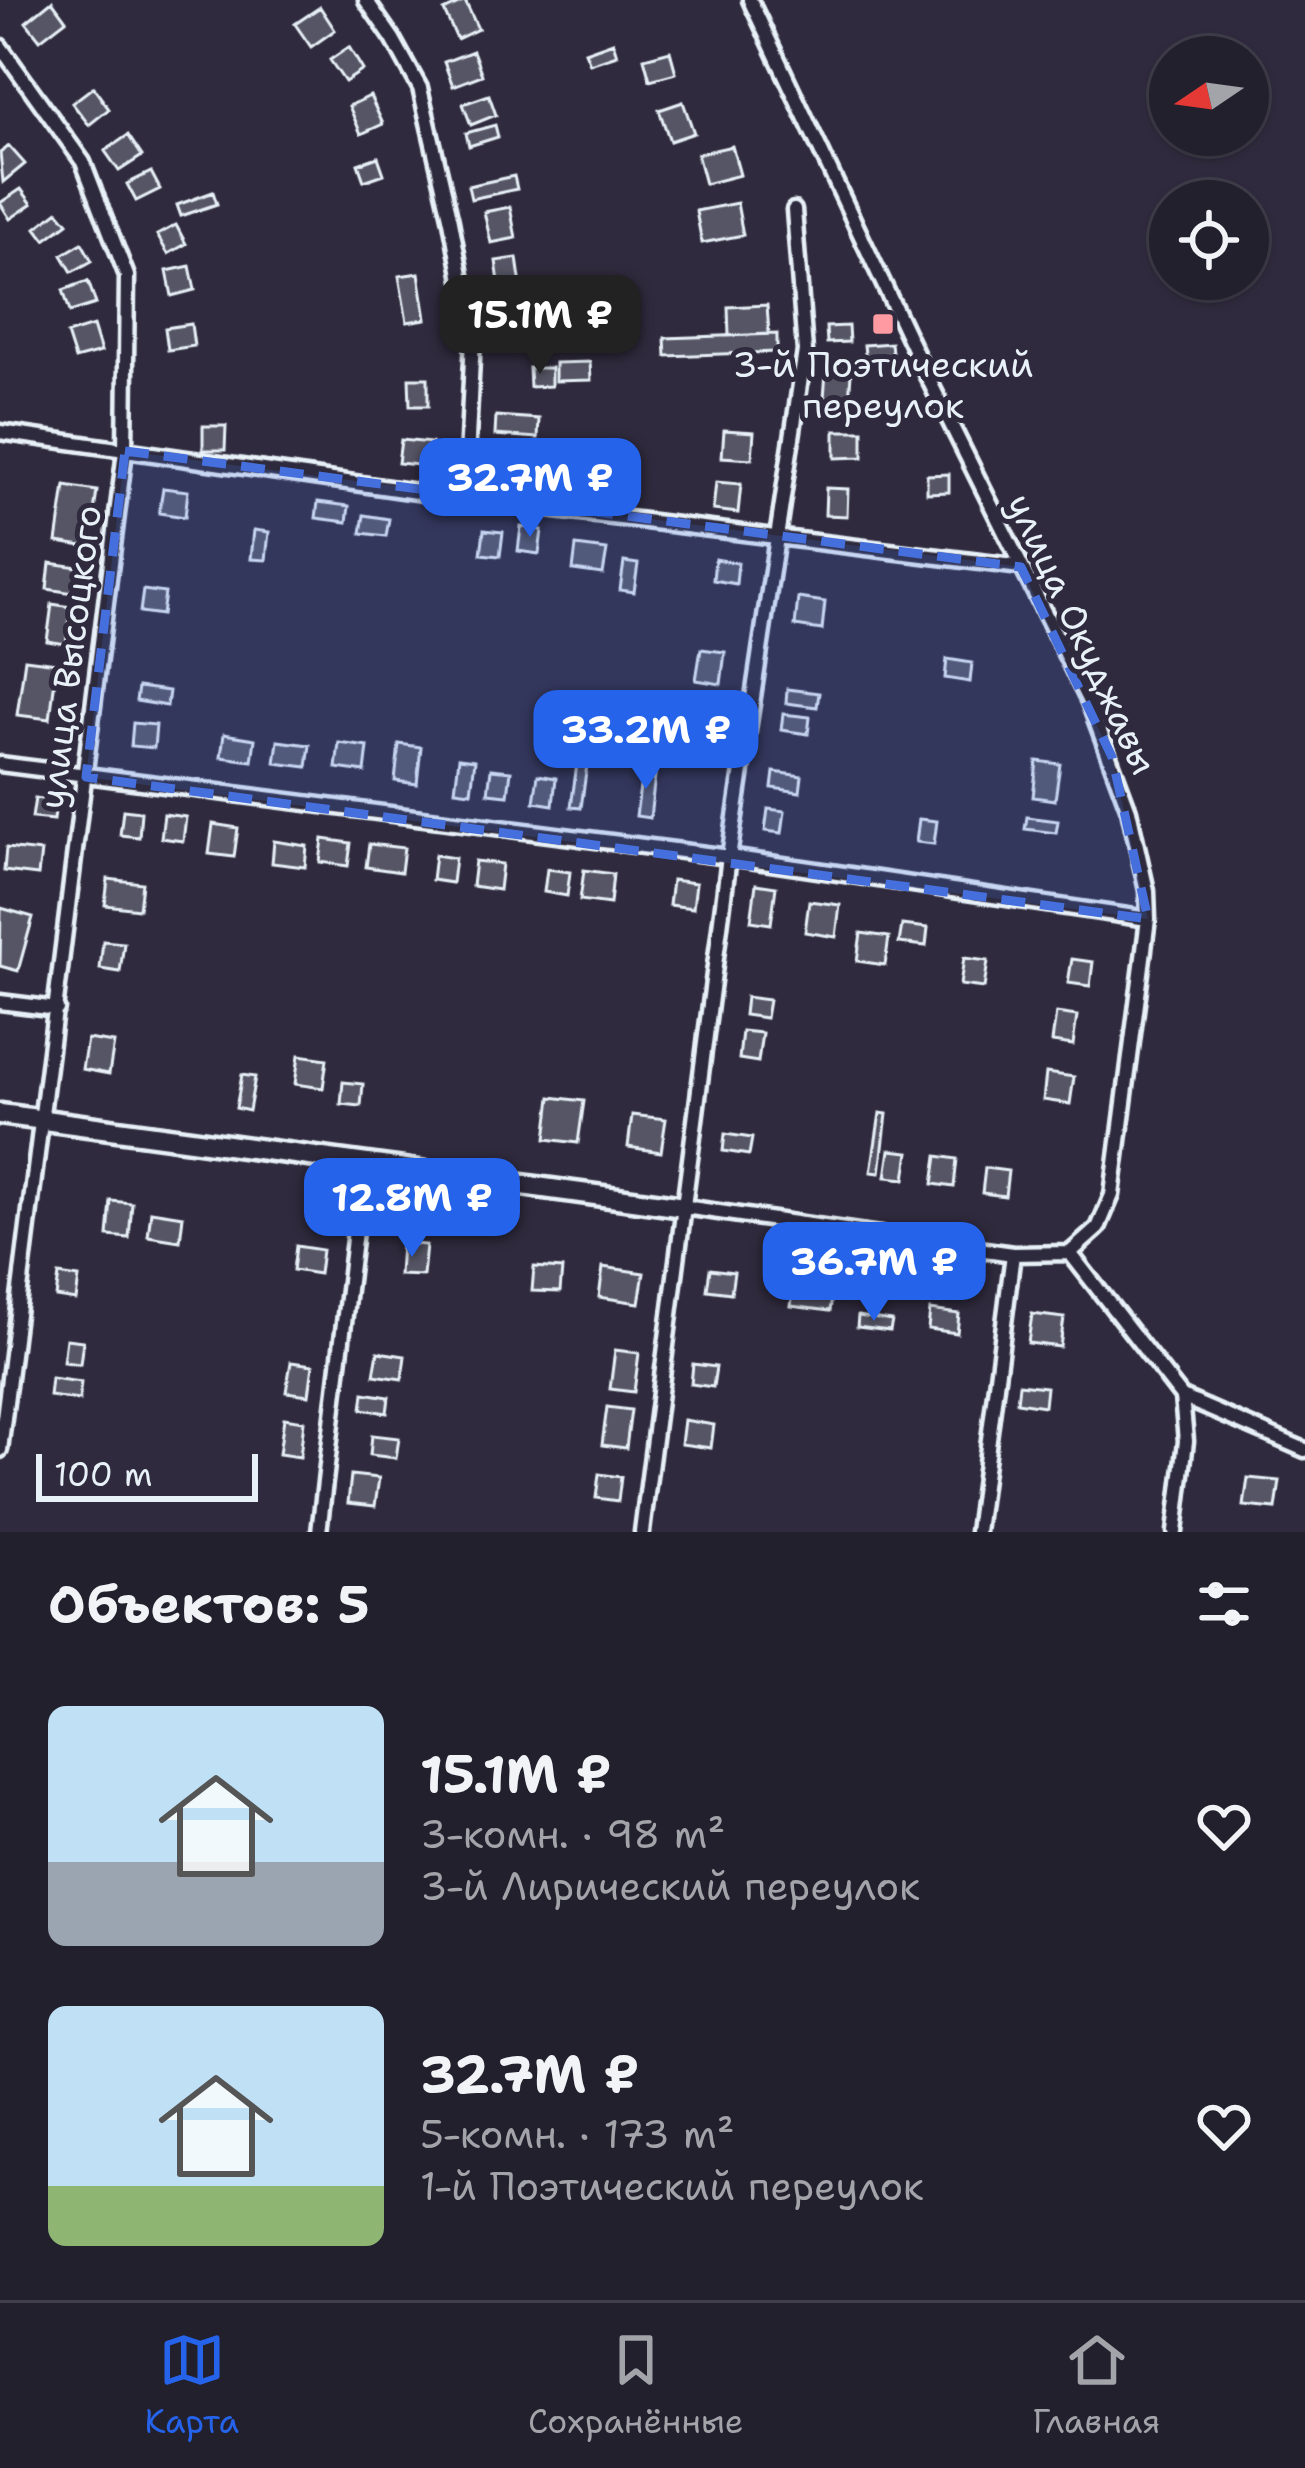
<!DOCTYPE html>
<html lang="ru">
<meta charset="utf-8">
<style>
body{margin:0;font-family:"Shantell Sans",sans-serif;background:#2f2d3a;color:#f1f3f6;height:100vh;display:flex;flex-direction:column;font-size:45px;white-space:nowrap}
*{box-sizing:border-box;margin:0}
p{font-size:39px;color:#a3a3aa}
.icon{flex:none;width:66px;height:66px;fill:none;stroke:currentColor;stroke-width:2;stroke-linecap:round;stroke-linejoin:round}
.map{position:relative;height:1532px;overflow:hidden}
.side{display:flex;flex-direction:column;background:#23202e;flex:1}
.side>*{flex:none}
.needle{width:78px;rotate:257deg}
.tools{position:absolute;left:1149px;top:36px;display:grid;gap:24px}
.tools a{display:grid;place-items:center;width:120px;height:120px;border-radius:50%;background:#23202e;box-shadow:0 3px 9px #0004,0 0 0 3px #403e4a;font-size:60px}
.scale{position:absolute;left:36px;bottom:30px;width:222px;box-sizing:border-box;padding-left:12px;border:6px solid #e8f1f8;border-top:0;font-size:33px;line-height:42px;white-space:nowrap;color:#e8f1f8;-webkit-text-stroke:9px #2f2a3d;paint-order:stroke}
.price{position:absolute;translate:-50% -102px;padding:0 27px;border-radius:24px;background:#2563eb;color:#fff;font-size:39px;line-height:78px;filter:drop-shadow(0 3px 6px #0008)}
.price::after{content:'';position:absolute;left:50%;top:72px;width:36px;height:27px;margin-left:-18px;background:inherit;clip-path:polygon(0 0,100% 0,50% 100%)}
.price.selected{background:#222;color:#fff}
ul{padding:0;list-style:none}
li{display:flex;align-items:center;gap:36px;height:300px;padding:0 48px}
li span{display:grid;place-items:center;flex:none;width:336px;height:240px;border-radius:18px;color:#555}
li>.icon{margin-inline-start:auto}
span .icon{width:144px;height:144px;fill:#fffc;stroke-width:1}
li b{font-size:51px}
h2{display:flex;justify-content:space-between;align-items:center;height:144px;padding:0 48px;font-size:51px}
.tabs{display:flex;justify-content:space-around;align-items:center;height:168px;border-top:3px solid #403e4a;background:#23202e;font-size:33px;color:#a3a3aa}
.tabs a{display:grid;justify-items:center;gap:6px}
.tabs .selected{color:#2563eb}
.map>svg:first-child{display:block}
</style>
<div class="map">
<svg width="1305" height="1532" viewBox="0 0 1305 1532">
<rect width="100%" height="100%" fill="#2f2a3d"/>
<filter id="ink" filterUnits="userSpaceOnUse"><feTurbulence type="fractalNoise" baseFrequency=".00833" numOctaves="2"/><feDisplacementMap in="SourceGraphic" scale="24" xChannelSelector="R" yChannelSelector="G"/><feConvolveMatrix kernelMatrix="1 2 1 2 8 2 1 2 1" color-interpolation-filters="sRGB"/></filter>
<g filter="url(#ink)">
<path fill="#575565" stroke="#e8f1f8" stroke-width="3" d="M52,1L66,20L40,40L26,22Z
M465,1L478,29L457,39L444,11Z
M320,7L335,30L311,47L295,24Z
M613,42L617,55L590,64L585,52Z
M349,47L363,70L345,82L330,60Z
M473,51L482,75L453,86L444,62Z
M670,51L676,73L650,80L644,58Z
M93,87L109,109L89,125L72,103Z
M489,95L496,115L471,125L463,104Z
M370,96L383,124L361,134L349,106Z
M683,102L694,133L670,141L659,110Z
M495,125L498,137L469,146L466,133Z
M128,135L142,156L119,171L105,151Z
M9,146L25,164L3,182L0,153Z
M732,146L740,175L705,184L697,154Z
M378,157L384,174L364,181L358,164Z
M151,172L160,189L136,201L127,184Z
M514,176L517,189L471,199L468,186Z
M21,189L32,204L10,219L0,203Z
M213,192L217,204L181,216L177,205Z
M737,203L743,235L702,243L696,211Z
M510,207L516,238L491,243L484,212Z
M58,211L68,223L45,240L36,228Z
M176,225L186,244L168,254L157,235Z
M82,243L92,261L72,272L62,255Z
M517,258L521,286L500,289L496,261Z
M190,266L195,290L172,296L167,271Z
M419,273L426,319L407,322L399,276Z
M88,281L96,304L70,312L63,290Z
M527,298L529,332L504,333L503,299Z
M767,305L769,334L729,336L728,307Z
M191,324L194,346L168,350L165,328Z
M93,326L101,352L75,359L67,334Z
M848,326L849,342L827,343L826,327Z
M777,334V352L666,356L665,338Z
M891,343L893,361L866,364L864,345Z
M827,359L852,361L849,400L824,398Z
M590,362L591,380L555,381V363Z
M529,368H551V386L530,387Z
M409,378H428V406H410Z
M496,416L539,419L538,438L495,435Z
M203,426H226L225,450H203Z
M724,430L754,432L752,459L722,457Z
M835,431H863V457L835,458Z
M401,440L432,443L429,466L398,463Z
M500,445L529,448L526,477L497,474Z
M579,467L611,471L609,495L577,491Z
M949,474V492L927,493V475Z
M716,482L741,484L738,513L713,510Z
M65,486L97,491L89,547L57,542Z
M163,488L188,491L185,517L159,513Z
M826,488L848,489L847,516L825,515Z
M318,502L349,506L347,522L316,518Z
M364,515L389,519L386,536L361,533Z
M521,527L542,530L539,554L518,551Z
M254,530L269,532L266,560L251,559Z
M484,530L503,532L500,556L481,554Z
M576,546L607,550L603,574L573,570Z
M715,559L738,563L736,584L713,580Z
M624,562L638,564L634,592L620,590Z
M50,563L78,567L74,593L47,589Z
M143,590L165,593L162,615L140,612Z
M798,598L825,602L822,630L795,626Z
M52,604L71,607L66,644L47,641Z
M701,649L725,652L721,684L696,680Z
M25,659L57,663L50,719L17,715Z
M947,659L972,663L970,682L945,678Z
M138,687L169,691L167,706L136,701Z
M787,689L819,693L817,707L786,703Z
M783,714L810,717L808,734L781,730Z
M133,723L156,725L154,748L131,746Z
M224,734L255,739L252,761L221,757Z
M278,741L310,745L307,767L275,763Z
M339,743L368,747L365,772L336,768Z
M399,744L421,747L417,784L395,781Z
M459,758L475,760L471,792L455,790Z
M1037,761L1060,764L1055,800L1033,797Z
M577,764L587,765L581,808L571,807Z
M643,765L656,767L650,818L636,816Z
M491,769L511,771L508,795L488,793Z
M774,772L802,776L800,792L772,788Z
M538,775L556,778L553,805L534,802Z
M35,798L56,801L54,820L32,818Z
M768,809L785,811L782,833L765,831Z
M123,810L141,812L139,837L120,835Z
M164,814L186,817L183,841L161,838Z
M1027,817L1058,821L1056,833L1025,829Z
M919,819L937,821L934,844L916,842Z
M213,824L238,828L234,857L209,854Z
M323,839L351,843L348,866L320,862Z
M274,841L307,846L305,867L272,863Z
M369,844L404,848L401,872L366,867Z
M6,848L41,852L38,875L4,871Z
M435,855L455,858L452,883L432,880Z
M475,861L502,864L499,890L472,886Z
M547,869L570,872L567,896L544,892Z
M584,870L613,874L610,904L580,900Z
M108,879L142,883L139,909L105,905Z
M672,880L696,883L693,908L669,905Z
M756,884L776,887L771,924L751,921Z
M809,901L840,905L836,937L805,932Z
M1,908L33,917L18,971L0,966Z
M902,925L928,928L926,946L899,943Z
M861,933L889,937L885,965L857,961Z
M103,941L124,943L120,972L100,969Z
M964,958L988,961L984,988L960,985Z
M1072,959L1093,962L1090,986L1068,983Z
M746,997L769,1000L766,1018L744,1015Z
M1056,1013L1077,1016L1073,1045L1052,1042Z
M742,1031L762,1033L758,1062L739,1059Z
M87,1039L114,1043L109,1074L82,1069Z
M299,1055L327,1059L323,1088L295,1084Z
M1046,1073L1074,1077L1070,1104L1043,1100Z
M242,1075L255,1077L249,1111L236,1108Z
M343,1082L363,1084L361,1106L341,1104Z
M551,1097L584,1101L578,1143L546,1139Z
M880,1113L887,1114L880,1173L871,1172Z
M632,1115L666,1119L661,1152L628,1147Z
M725,1134L752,1138L749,1155L723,1151Z
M890,1150L909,1152L905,1179L886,1177Z
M937,1156L957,1159L954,1187L933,1184Z
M985,1168L1008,1171L1005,1196L982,1193Z
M111,1201L132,1203L129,1238L108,1236Z
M151,1211L183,1216L180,1241L148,1236Z
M401,1243L426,1245L423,1276L399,1275Z
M296,1246L322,1250L319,1274L293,1270Z
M534,1267L562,1269L560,1292L532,1291Z
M603,1267L644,1273L639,1303L599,1297Z
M710,1269L734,1272L731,1293L707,1290Z
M796,1269L835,1275L830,1311L791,1306Z
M59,1275L79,1278L76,1300L56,1297Z
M930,1310L959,1314L957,1333L928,1329Z
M1032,1314L1064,1318L1060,1347L1028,1343Z
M858,1316L892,1321L890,1331L857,1327Z
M66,1339L83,1341L80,1364L63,1362Z
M615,1350L639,1353L634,1392L610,1389Z
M378,1352L405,1356L402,1379L374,1375Z
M291,1362L313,1365L309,1395L286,1392Z
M693,1364L716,1367L713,1387L691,1384Z
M51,1378L81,1382L79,1400L49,1396Z
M1019,1384L1046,1387L1044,1406L1017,1402Z
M364,1393L389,1397L387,1413L362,1409Z
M607,1407L631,1410L626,1448L602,1445Z
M284,1418L304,1421L300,1457L279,1454Z
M684,1420L714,1425L711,1448L681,1444Z
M372,1435L399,1438L396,1458L370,1455Z
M599,1474L621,1477L618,1501L596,1498Z
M351,1475L379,1478L375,1506L348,1503Z
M1248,1478L1280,1481L1276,1509L1244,1506Z"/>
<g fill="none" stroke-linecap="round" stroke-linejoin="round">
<g stroke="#e8f1f8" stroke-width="21">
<path id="street" d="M366,0L393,39L420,88L451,221L473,339L465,499
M750,0L922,366L1089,702L1129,810L1147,891L1148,919L1112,1195L1098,1228L1070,1253
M0,46L83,162L127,276L125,451L0,1450
M0,432L465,499L1021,567
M0,764L729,857L1148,919
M0,1002L57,1009
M684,1207L1013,1254L1070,1253
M1070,1253L1182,1397L1186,1441L1175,1532
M1182,1397L1305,1450
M319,1532L363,1164
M642,1532L729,857L805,351L794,210
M977,1532L1013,1254"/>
</g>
<g stroke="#e8f1f8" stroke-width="27">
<path id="secondary" d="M0,1114L684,1207"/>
</g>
<use href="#street" stroke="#2f2a3d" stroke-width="12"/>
<use href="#secondary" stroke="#2f2a3d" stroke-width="18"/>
</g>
</g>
<path fill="#466fde" fill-opacity="0.2" stroke="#466fde" stroke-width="9" stroke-dasharray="24 15" stroke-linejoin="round" d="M125,451L1021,567L1112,757L1148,919L86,777Z"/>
<rect fill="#ff9aa2" stroke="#2f2a3d" stroke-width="4.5" x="871" y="312" width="24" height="24" rx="6"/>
<g text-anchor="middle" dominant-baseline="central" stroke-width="10" stroke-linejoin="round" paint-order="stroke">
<g font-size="36" fill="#e8f1f8" stroke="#2f2a3d">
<text x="883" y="364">3-й Поэтический<tspan x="883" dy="41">переулок</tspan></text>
</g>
<g font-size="36" fill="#e8f1f8" stroke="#2f2a3d">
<text transform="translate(1082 634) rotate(65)">улица Окуджавы</text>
<text transform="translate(70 657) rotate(-83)">улица Высоцкого</text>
</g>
</g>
</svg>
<div class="tools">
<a><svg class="needle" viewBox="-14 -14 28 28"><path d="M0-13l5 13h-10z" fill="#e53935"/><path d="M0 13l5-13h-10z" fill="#a3a3aa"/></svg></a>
<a><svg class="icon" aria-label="locate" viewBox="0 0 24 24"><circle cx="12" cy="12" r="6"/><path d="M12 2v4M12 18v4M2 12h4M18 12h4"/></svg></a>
</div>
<div class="scale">100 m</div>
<b class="price selected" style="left:540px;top:377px">15.1M ₽</b>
<b class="price" style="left:530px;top:540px">32.7M ₽</b>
<b class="price" style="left:646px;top:792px">33.2M ₽</b>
<b class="price" style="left:412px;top:1260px">12.8M ₽</b>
<b class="price" style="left:874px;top:1324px">36.7M ₽</b>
</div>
<section class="side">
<h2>Объектов: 5<svg class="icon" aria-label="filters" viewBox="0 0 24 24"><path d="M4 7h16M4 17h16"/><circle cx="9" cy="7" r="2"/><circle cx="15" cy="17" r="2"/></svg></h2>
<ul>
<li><span style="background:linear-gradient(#bfe0f5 65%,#9aa5b1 0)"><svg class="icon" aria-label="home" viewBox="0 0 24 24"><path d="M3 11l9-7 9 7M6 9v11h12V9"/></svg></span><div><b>15.1M ₽</b><p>3-комн. · 98 m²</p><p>3-й Лирический переулок</p></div><svg class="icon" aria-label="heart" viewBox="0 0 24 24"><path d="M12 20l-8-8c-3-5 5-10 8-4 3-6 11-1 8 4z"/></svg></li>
<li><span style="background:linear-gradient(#bfe0f5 75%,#8fb573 0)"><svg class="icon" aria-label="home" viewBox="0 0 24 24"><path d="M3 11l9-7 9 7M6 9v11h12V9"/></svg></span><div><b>32.7M ₽</b><p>5-комн. · 173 m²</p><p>1-й Поэтический переулок</p></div><svg class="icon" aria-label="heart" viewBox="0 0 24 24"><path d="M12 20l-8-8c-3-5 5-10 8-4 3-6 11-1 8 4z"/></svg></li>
</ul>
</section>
<nav class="tabs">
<a class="selected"><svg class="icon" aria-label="map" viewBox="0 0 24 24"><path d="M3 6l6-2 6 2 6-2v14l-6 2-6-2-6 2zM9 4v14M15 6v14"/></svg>Карта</a>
<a><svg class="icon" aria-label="saved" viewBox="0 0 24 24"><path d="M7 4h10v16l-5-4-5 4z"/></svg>Сохранённые</a>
<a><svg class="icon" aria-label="home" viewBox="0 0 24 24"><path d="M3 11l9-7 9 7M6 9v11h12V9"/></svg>Главная</a>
</nav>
